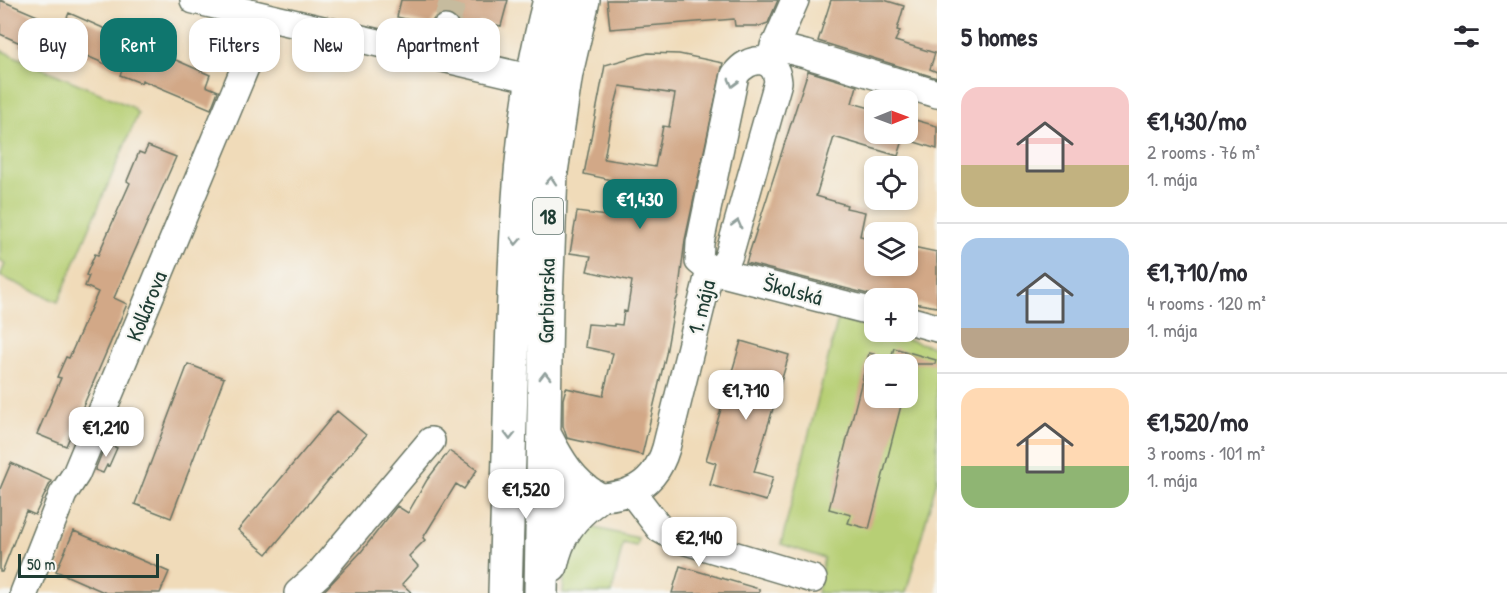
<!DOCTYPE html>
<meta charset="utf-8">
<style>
body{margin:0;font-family:"Patrick Hand",sans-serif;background:#f2f2f3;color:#2b2b33;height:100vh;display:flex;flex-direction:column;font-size:22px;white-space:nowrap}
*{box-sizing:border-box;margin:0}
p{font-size:20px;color:#7c7c81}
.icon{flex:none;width:33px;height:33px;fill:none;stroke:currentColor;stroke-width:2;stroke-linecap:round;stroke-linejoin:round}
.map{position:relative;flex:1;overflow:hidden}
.side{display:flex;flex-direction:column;background:#fff;width:570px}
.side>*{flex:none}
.banner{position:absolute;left:18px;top:18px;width:570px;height:54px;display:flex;gap:12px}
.needle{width:39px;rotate:89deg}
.controls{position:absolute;left:864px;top:90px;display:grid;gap:12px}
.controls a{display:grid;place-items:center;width:54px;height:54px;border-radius:12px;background:#fff;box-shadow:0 3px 9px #0003;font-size:30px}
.scale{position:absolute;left:18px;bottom:15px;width:141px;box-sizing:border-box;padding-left:6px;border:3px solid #1f3d34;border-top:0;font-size:16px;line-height:21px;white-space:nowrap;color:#1f3d34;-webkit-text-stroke:4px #f6f6f2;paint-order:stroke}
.price{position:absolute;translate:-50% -51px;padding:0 14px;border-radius:12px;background:#fff;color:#222;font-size:20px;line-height:39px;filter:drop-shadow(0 2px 3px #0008)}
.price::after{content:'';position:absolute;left:50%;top:36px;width:18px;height:14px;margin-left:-9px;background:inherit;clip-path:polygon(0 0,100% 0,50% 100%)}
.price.active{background:#0f766e;color:#fff}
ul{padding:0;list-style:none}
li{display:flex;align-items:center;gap:18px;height:150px;padding:0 24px}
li+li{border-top:2px solid #e1e1e2}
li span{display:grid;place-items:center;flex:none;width:168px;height:120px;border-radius:18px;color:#555}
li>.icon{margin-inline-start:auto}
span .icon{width:72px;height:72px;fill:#fffc;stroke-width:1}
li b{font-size:26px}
h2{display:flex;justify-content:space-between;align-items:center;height:72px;padding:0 24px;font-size:26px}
.tag{padding:0 21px;border-radius:18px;background:#fff;box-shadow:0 3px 9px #0003;font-size:21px;line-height:54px}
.tag.active{background:#0f766e;color:#fff}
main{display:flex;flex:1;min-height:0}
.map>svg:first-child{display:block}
</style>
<main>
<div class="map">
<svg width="937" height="593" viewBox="0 0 937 593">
<rect width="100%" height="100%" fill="#f6f6f2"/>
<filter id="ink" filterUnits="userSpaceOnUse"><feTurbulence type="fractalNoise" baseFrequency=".0167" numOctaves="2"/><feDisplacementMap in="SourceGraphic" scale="12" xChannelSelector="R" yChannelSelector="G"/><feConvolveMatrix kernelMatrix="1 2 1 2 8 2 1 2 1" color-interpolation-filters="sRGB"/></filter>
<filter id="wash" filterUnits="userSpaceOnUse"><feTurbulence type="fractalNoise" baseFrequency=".008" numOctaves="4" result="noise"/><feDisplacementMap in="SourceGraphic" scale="24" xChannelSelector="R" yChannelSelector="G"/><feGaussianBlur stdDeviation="1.35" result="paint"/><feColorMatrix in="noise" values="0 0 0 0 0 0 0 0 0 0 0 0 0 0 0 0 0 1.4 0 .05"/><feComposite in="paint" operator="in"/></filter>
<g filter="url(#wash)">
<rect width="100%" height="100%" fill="#f0dbb9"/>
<path fill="#b7cf74" stroke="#6b8654" stroke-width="1.5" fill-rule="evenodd" d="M0,50L132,107L138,114L58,302L0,276L5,264L0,261Z
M838,319L874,329V332H882L937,348V480L906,593H817L824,558L781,544ZM874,364H908V398H874Z
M591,527L638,538L636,546L623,543L612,593H563C564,574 568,531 591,527Z"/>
<g id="blocks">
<path fill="#d2a887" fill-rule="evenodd" d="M0,0L63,27L69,13L210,75L206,86L218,91L211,109L142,80L141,83L120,75L122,71L56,43L50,56L40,51L39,54L19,46L20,43L0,34Z
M401,0H508L501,26L479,21L475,37L460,33V26L457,19L449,14H442L435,17L430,25L397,17Z
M607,0H778L768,23L760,26H735L734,19L610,29Z
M831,0H884L904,6L897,30L900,31L895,41L935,53L930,69L937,72V78L818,41Z
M648,53L679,54L723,63L685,240L678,296L675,303L666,354L642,455L567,438L563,426V399L566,388L603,396L613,353L585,347L588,324L614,326V324L622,325L624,311L627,312L632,281L587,271L591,256L570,253L577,212L606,216L612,180L584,174L605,65ZM620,86L675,94L669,127L663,126L655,167L604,159L611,120Z
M808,71L857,86L852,103L874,109V134H905L898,156L834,137L816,196L847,205L846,208L865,212L860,236L874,239V266H908V246L937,252V307L908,302V298H891L868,294L746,263Z
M908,118L937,126V149L908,140Z
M148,146L176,157L114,298L127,304L66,446L37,434L61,378L57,377L66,357L69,358L98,292L85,286L89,276L86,275L95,254L98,255L130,183L127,181L139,152L144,154Z
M741,341L789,355L754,472L773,477L766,501L710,485L716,463L706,460Z
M894,348L936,360L935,364H889Z
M869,353L874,354V398H903L869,529L848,523L851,515L829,509Z
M188,364L224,378L171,518L135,504Z
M337,411L366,435L267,554L238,530Z
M106,443L117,448L109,466L107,465L103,473L95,470Z
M449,451L477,470L464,489L456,484L423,538L425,540L409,556L418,566L402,584L412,593H322L361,552L397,506L408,513L427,480Z
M11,463L51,481L35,515L26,511L2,572H0V489Z
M74,531L169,572L160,593H106L56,571Z
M680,566L759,589V593H672Z"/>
</g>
</g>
<g filter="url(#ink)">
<use href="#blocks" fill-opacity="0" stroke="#687463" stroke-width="1.5"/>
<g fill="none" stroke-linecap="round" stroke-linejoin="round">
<path stroke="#c6bb9e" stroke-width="27" stroke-dasharray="27 14" stroke-linecap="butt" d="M445,29L453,0"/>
<g stroke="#687463" stroke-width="30">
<path id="minor" d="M194,0L533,79
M774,46L805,54L937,94
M437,57L445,29
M768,62L795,0
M710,270C720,268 726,265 729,255L778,82C776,55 749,55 735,75L700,243L699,261L710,270L874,312
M908,320L937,328
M631,491L660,529L676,538L813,579
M509,497C530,498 552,498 574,498C616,498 652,496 666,448L710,270
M24,593L63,494L76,474L266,17
M298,593L319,574L431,441"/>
</g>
<g stroke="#687463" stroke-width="36">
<path id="major" d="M545,436C558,461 571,484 596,498C571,516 557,535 551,566
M505,593C507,513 510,432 512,352C516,233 519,115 550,0
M541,593L546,302L551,172L566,73L583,0"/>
</g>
<use href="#minor" stroke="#fff" stroke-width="27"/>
<use href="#major" stroke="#fff" stroke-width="33"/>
</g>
<defs><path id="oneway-chevron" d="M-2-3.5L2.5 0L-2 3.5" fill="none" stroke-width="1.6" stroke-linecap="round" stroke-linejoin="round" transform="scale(1.5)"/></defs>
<g stroke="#8f9e9a">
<use href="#oneway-chevron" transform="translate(733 83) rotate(105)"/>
<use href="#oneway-chevron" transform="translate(551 181) rotate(-86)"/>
<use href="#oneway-chevron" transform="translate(737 224) rotate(-75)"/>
<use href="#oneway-chevron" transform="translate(516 241) rotate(93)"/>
<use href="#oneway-chevron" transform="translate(545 376) rotate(-90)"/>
<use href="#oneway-chevron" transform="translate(510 436) rotate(91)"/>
</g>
</g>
<g text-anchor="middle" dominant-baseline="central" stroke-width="4.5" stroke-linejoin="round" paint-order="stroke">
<rect fill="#f6f6f2" stroke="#60746d" stroke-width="1.5" x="533" y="198" width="30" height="36" rx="4.5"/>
<g font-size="21" font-weight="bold" fill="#1f3d34">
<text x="548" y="216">18</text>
</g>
<g font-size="22" fill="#1f3d34" stroke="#f6f6f2">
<text transform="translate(793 290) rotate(15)">Školská</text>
<text transform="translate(546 301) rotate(-89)">Garbiarska</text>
<text transform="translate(146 306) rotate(-68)">Kollárova</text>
<text transform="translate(701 307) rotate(-76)">1. mája</text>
</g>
</g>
</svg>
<div class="controls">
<a><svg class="needle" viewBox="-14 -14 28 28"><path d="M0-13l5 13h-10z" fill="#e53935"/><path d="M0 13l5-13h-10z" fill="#7c7c81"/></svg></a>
<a><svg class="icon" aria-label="locate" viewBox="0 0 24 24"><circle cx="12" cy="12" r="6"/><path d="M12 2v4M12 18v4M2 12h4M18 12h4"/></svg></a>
<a><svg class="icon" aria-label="layers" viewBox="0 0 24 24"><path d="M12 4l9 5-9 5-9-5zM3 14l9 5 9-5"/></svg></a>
<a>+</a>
<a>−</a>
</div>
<div class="scale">50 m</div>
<b class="price active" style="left:640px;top:230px">€1,430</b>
<b class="price" style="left:746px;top:421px">€1,710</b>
<b class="price" style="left:106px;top:458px">€1,210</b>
<b class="price" style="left:526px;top:520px">€1,520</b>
<b class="price" style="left:699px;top:568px">€2,140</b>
<div class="banner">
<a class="tag">Buy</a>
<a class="tag active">Rent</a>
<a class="tag">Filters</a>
<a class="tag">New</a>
<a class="tag">Apartment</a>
</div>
</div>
<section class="side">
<h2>5 homes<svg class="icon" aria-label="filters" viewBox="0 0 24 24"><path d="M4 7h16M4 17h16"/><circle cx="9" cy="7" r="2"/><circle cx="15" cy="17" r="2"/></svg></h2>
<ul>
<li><span style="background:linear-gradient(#f6c9c9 65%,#c2b280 0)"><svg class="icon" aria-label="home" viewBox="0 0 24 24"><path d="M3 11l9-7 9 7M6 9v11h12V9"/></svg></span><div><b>€1,430/mo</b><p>2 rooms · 76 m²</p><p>1. mája</p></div></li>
<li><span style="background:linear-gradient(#a9c7e8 75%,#b9a48a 0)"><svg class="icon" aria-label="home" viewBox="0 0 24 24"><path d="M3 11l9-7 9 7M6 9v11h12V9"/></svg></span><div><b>€1,710/mo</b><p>4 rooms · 120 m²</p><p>1. mája</p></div></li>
<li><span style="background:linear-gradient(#ffd9b3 65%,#8fb573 0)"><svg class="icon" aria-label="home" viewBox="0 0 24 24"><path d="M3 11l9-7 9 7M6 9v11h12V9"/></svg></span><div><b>€1,520/mo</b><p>3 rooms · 101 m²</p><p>1. mája</p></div></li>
</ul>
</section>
</main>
